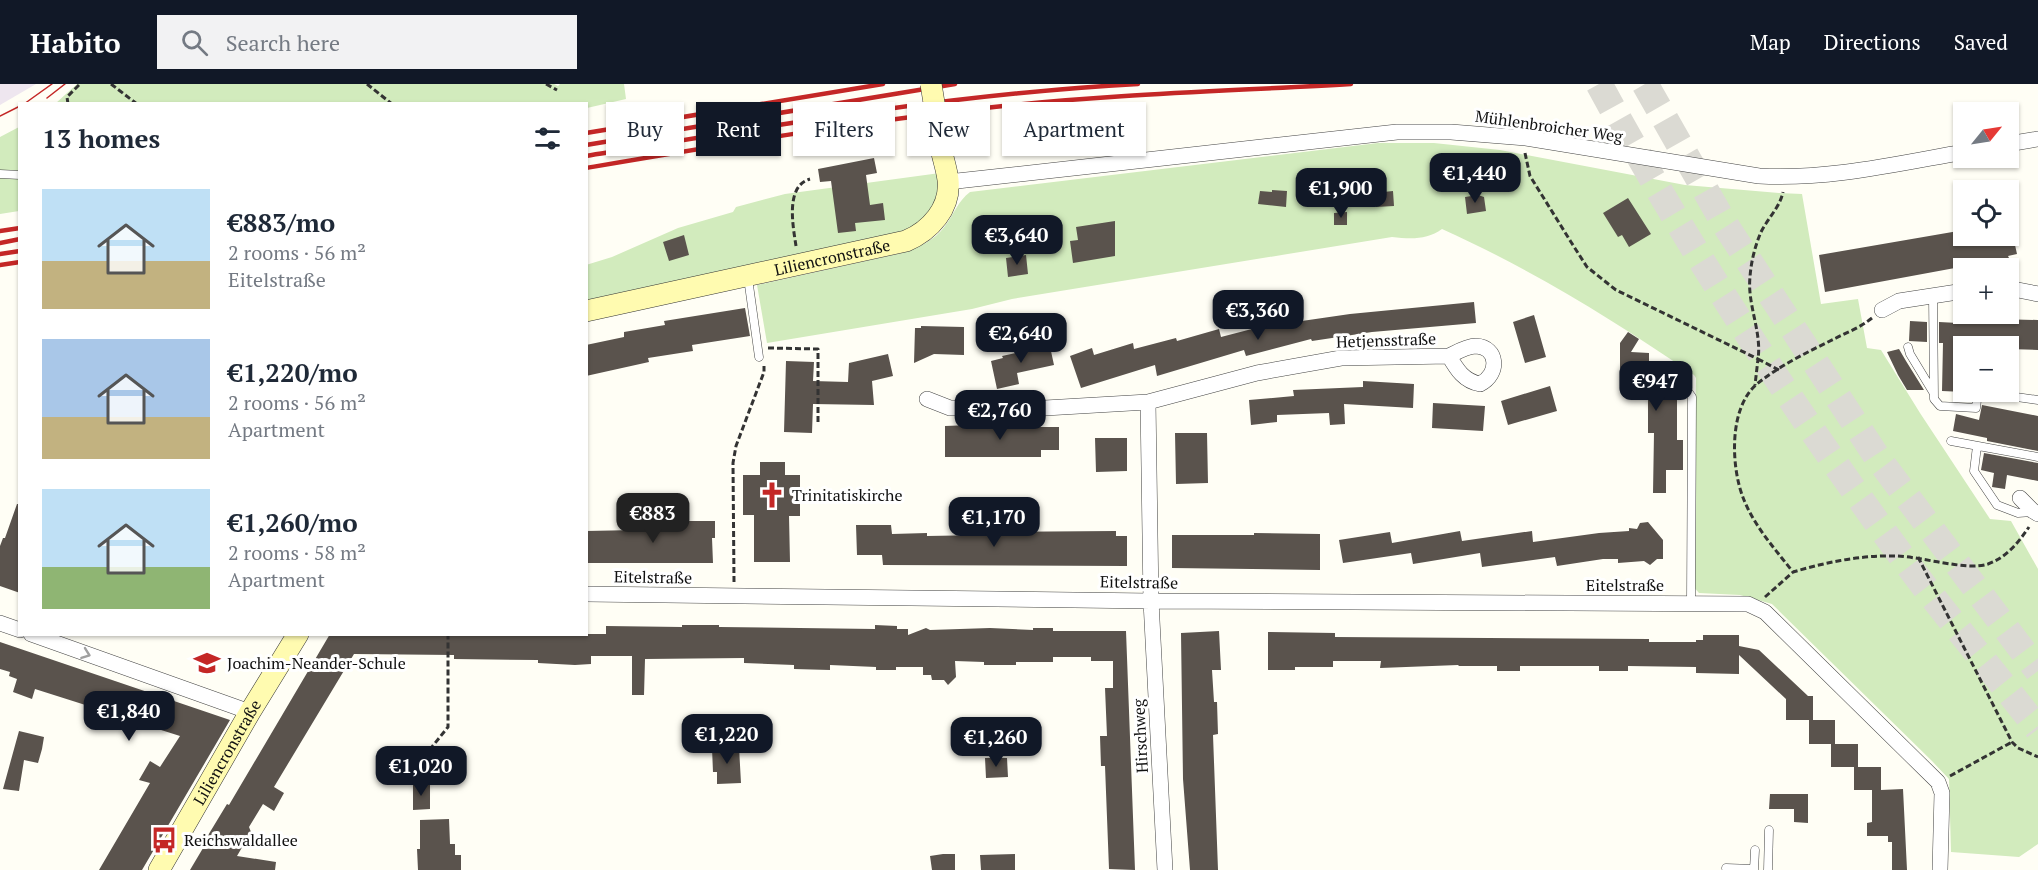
<!DOCTYPE html>
<meta charset="utf-8">
<style>
body{margin:0;font-family:"PT Serif",serif;background:#f2f2f3;color:#1f2937;height:100vh;display:flex;flex-direction:column;font-size:22px;white-space:nowrap}
*{box-sizing:border-box;margin:0}
p{font-size:20px;color:#747a83}
.icon{flex:none;width:33px;height:33px;fill:none;stroke:currentColor;stroke-width:2;stroke-linecap:round;stroke-linejoin:round}
.map{position:relative;flex:1;overflow:hidden}
.details{position:absolute;left:18px;top:18px;width:570px;height:534px;display:flex;flex-direction:column;background:#fff;border-radius:0px;box-shadow:0 2px 4px #0004}
.details>*{flex:none}
.top-card{position:absolute;left:606px;top:18px;width:570px;height:54px;display:flex;gap:12px}
.needle{width:39px;rotate:60deg}
.controls{position:absolute;left:1953px;top:18px;display:grid;gap:12px}
.controls a{display:grid;place-items:center;width:66px;height:66px;border-radius:0px;background:#fff;box-shadow:0 2px 4px #0004;font-size:30px}
.price{position:absolute;translate:-50% -51px;padding:0 14px;border-radius:12px;background:#111827;color:#fff;font-size:20px;line-height:39px;filter:drop-shadow(0 2px 3px #0008)}
.price::after{content:'';position:absolute;left:50%;top:36px;width:18px;height:14px;margin-left:-9px;background:inherit;clip-path:polygon(0 0,100% 0,50% 100%)}
.price.current{background:#222;color:#fff}
ul{padding:0;list-style:none}
li{display:flex;align-items:center;gap:18px;height:150px;padding:0 24px}
li span{display:grid;place-items:center;flex:none;width:168px;height:120px;border-radius:0px;color:#555}
li>.icon{margin-inline-start:auto}
span .icon{width:72px;height:72px;fill:#fffc;stroke-width:1}
li b{font-size:26px}
h2{display:flex;justify-content:space-between;align-items:center;height:72px;padding:0 24px;font-size:26px}
.chip{padding:0 21px;border-radius:0px;background:#fff;box-shadow:0 2px 4px #0004;font-size:21px;line-height:54px}
.chip.current{background:#111827;color:#fff}
header{display:flex;align-items:center;gap:36px;box-sizing:border-box;height:84px;padding:0 30px;background:#111827;color:#fff}
header strong{font-size:28px}
nav{display:flex;gap:33px;margin-inline-start:auto;font-size:21px}
.search{width:420px;height:54px;background:#f2f2f3;display:flex;align-items:center;gap:15px;box-sizing:border-box;padding:0 21px;border-radius:0px;color:#747a83;font-size:22px}
.map>svg:first-child{display:block}
</style>
<header>
<strong>Habito</strong>
<div class="search"><svg class="icon" aria-label="search" viewBox="0 0 24 24"><circle cx="10" cy="10" r="6"/><path d="M15 15l6 6"/></svg>Search here</div>
<nav><a>Map</a><a>Directions</a><a>Saved</a></nav>
</header>
<div class="map">
<svg width="2038" height="786" viewBox="0 0 2038 786">
<rect width="100%" height="100%" fill="#fffef5"/>
<path fill="#eee6ef" d="M0,0H36L0,21Z"/>
<path fill="#d2ebbd" d="M77,0H554L558,2L560,0H624L626,15L587,24L586,20L56,19Z
M19,43V127L0,130V53Z
M1378,59H1434L1500,66L1685,101L1779,109L1802,110L1821,220L1858,215L1867,264L1881,266L1920,329L1990,435L2011,437L2038,485V760L2019,773L1951,768L1949,695L1932,677L1772,520L1740,511L1699,509L1692,501L1696,294L1694,291C1614,236 1531,185 1442,145C1427,156 1411,155 1392,153L1012,215L972,225L767,259L757,201L902,169C919,163 934,157 945,142C954,130 958,117 970,108Z
M940,89C939,117 929,136 903,147L587,219L586,181L612,173L678,144L733,128L736,123L785,110Z"/>
<path fill="#5a534d" d="M874,74L877,89L866,91L870,121L883,119L885,136L855,139L856,147L838,149L831,97L820,98L818,85Z
M1272,106L1287,107L1286,123L1258,120L1260,107L1272,108Z
M1393,107L1394,122L1376,123L1374,109Z
M1478,111L1484,113L1486,127L1467,130L1465,113Z
M1628,114L1651,150L1629,163L1622,151L1618,153L1603,129Z
M1347,128V141H1334V129Z
M1115,137V172L1073,179L1070,157L1078,156L1076,143Z
M1964,146V152H2013L2017,170L2008,172L2009,174L1825,208L1819,171Z
M684,151L689,171L669,177L663,158Z
M1026,171L1028,190L1008,193L1006,174Z
M1474,218L1476,239L1372,248L1312,257L1311,255L1246,272L1244,266L1157,292L1155,281L1081,304L1070,272L1092,264L1094,271L1133,259L1134,265L1176,254L1177,257L1219,245L1221,253L1287,236L1288,239L1350,230Z
M745,224L750,252L692,261L693,267L648,274L649,278L586,292V261L624,253V248L665,241L664,237Z
M1534,231L1546,273L1525,279L1513,238Z
M1958,234L2038,236V266L2008,265V262L1957,264L1956,293H1964V308L1942,307L1943,259H1939V238L1958,239Z
M1910,237L1927,238V258L1909,257Z
M921,242L964,243V271L934,270L914,279L915,244H921Z
M1628,248L1639,255L1631,268L1649,269V284H1665V313H1677V356H1683V386H1666V409H1653L1654,349H1648V305H1634V284L1622,283L1620,286V259Z
M1049,258L1054,281L1017,289L1019,300L997,305L991,277L1003,274L1002,272L1025,267L1024,264Z
M1899,265L1906,277L1924,306H1907L1898,291L1887,268Z
M888,270L893,292L872,297L874,321L813,320L812,349L784,348L786,277L814,278L813,297L848,298L849,279Z
M1363,297L1414,300L1413,324L1344,320L1345,340L1330,341L1329,329L1277,331V338L1251,341L1249,316L1294,312L1293,306L1363,303Z
M1550,302L1557,327L1508,341L1501,317Z
M1433,319L1485,322L1483,347L1432,344Z
M1982,321L2038,332V367L1987,357V354L1953,347L1956,330L1979,336Z
M971,341V343H1059V366H1041V373H945V342Z
M1175,349H1207L1208,399L1176,400Z
M1095,354H1127V387L1096,388Z
M1984,369L2038,379V397L2007,391L2005,405L1992,403L1994,389L1981,386Z
M760,378H785V391H800V432H789L790,478H754V431H743V391H760Z
M17,420H20V509L0,502V462L3,454H5Z
M680,437H715V454H712L713,479H586V447L636,446L638,441L680,440Z
M1648,438L1663,456V475H1657L1650,481L1644,477L1618,479V475H1603L1557,482L1555,473L1482,483L1480,469L1413,480L1411,469L1343,479L1339,456L1390,448L1392,459L1460,447L1462,457L1532,447L1533,458L1599,449L1629,447V444L1637,445L1640,439Z
M856,441H891L892,450L927,449V452L984,451V448L1116,447V452H1127V482L883,481L882,471H857Z
M1254,449L1320,450V486L1172,484V451H1254Z
M682,541H719V543L875,545V541L897,542V545H908V551L926,544L930,546L990,544L1033,546V544H1053V547H1126L1135,786L1109,785L1105,682H1101L1100,652H1107L1105,604H1113V577H1091V573H1053V578H1016V581H984V578L955,577L956,593L948,601L944,596H932L931,591H923V583H896V586H876V583L830,581V586L794,585V581L744,579V574L645,575L644,611H632V572H591V580L575,581L538,579V576L454,575V571L354,570L274,703L284,709L274,727L263,720L249,743L251,748L237,772L276,778L275,786H190L209,754L207,753L227,720L229,721L330,550H606V542L682,543Z
M1219,547L1221,586H1212L1214,618H1217L1218,650L1213,651L1218,786H1190L1183,695L1181,549Z
M1268,548L1335,549V553L1649,555V558H1696V556H1703V551H1739V562L1759,566L1808,612H1813V636H1786V615L1739,571V590L1696,589V583L1628,582V587H1599V582H1520V587H1497V582H1459L1458,581L1380,584L1381,577H1333V583H1295V586H1268Z
M0,558L230,636L142,786H99L150,699L139,696L150,677L160,683L180,652L117,632L114,640L95,633L98,625L35,605L32,615L13,608L17,595L9,592L10,588L0,585Z
M1809,636H1835V660H1858V683H1831V660H1809Z
M722,640L723,655L703,657L702,641Z
M19,647L44,653L42,665L38,679L24,676L19,707L3,705Z
M739,663L741,699L717,700V688H713L712,664Z
M985,674H1007L1008,693L986,694Z
M1854,683H1881V706L1903,705L1907,786H1892V758H1888V752H1867V739L1872,738V706H1874H1854Z
M413,700H430V725L413,726Z
M1770,710H1808V739L1794,738V725H1769Z
M449,735L450,760H455V771H461V786H418L417,765H420V736Z
M943,770H955V786H932L930,772Z
M1015,770V786H981L980,771Z"/>
<g fill="none" stroke-linecap="round" stroke-linejoin="round">
<path stroke="#dbdad3" stroke-width="27" stroke-dasharray="27 14" stroke-linecap="butt" d="M1599,0C1688,164 1790,320 1900,470C1944,530 1993,587 2038,645
M1645,0L1724,139L1877,373L2038,587"/>
<g stroke="#444" stroke-width="9">
<path id="service" d="M0,90L20,91
M748,194L759,273
M1933,211L1934,315L1940,322L1976,324L1978,308
M1908,263L1910,270L1933,308
M1680,297L1692,313L1691,520
M1981,308L2038,316
M1951,357L2038,373
M1977,362L1974,387L1997,421L2018,429L2032,428
M1726,784L1754,785
M1754,786L1755,766
M1768,786L1769,746"/>
</g>
<g stroke="#444" stroke-width="16">
<path id="minor" d="M2008,60L2038,55
M948,98L1397,48H1451L1526,54L1759,92C1828,96 1896,80 1964,68
M2008,204L2038,210
M1882,226L1899,217L1964,207
M927,315L950,324H1045L1148,318L1257,289L1341,274L1449,272C1457,286 1464,297 1480,300C1500,290 1498,263 1476,262C1467,262 1457,268 1449,272
M1148,318L1151,517L1165,786
M2020,414L2033,427L2038,430
M586,510L1151,517L1748,520L1765,528L1938,698L1942,709L1940,786
M0,539L20,546
M31,550L250,628"/>
</g>
<g stroke="#333" stroke-width="22">
<g id="secondary">
<path id="s1" d="M586,227L906,157C930,147 951,124 948,96C947,87 944,78 942,69"/>
<path id="s2" d="M159,786L250,628L298,550"/>
</g>
</g>
<path stroke="#333" stroke-width="3" stroke-dasharray="6 3" stroke-linecap="butt" d="M111,0L137,20
M367,0L392,20
M546,0L557,6
M68,20L67,13L80,0
M1525,69L1530,92L1571,158L1587,183L1616,206L1758,275L1755,301
M796,162C793,142 785,102 810,95
M1872,234C1861,243 1848,248 1836,254C1810,267 1780,281 1757,300C1728,324 1731,385 1744,416C1755,443 1775,465 1793,488C1827,478 1861,471 1897,472C1923,473 1967,487 1988,480C2007,473 2018,459 2029,443
M768,264L818,265V341
M1779,286L1758,275C1762,248 1747,220 1750,193C1751,178 1755,162 1761,148C1768,134 1780,123 1783,108
M1918,473L2012,658L2018,664L2038,673
M734,498L733,379L736,362L764,288V282
M1765,513L1793,488
M1950,692L2012,658
M407,694L448,643V550"/>
<use href="#service" stroke="#fff" stroke-width="8"/>
<use href="#minor" stroke="#fff" stroke-width="15"/>
<use href="#secondary" stroke="#fffbb0" stroke-width="21"/>
<path stroke="#c42726" stroke-width="1.5" d="M47,14L65,0
M24,20L52,0
M0,32L20,22"/>
<path stroke="#c42726" stroke-width="4.5" d="M586,49L883,0
M586,61L955,0
M586,72C770,42 952,10 1138,0
M586,84C722,61 857,38 994,23C1113,10 1232,7 1351,0
M0,147L20,144
M0,159L20,155
M0,170L20,167
M0,181L20,178"/>
<g stroke="#333" stroke-width="22" stroke-linecap="butt">
<path id="secondary-bridge" d="M931,0L942,69"/>
</g>
<use href="#secondary-bridge" stroke="#fffbb0" stroke-width="21"/>
</g>
<defs><path id="oneway-chevron" d="M-2-3.5L2.5 0L-2 3.5" fill="none" stroke-width="1.6" stroke-linecap="round" stroke-linejoin="round" transform="scale(1.5)"/></defs>
<use stroke="#a0a0a0" href="#oneway-chevron" transform="translate(86 570) rotate(20)"/>
<defs>
<g id="church-bare" transform="scale(2.07)"><path d="M-1.2-6h2.4v3.5h3.3v2.4h-3.3V6h-2.4V-.1h-3.3v-2.4h3.3Z" fill="#c42726" stroke="#fff" stroke-width="2.5" paint-order="stroke"/></g>
<g id="school-bare" transform="scale(2.07)"><path d="M0-5L7-2L0 1L-7-2ZM-4 1L0 2.5L4 1V4Q0 6-4 4Z" fill="#c42726" stroke="#fff" stroke-width="2.5" paint-order="stroke"/></g>
<g id="bus-bare" transform="scale(2.07)"><path d="M-5-6H5V4H4V6H2V4H-2V6H-4V4H-5ZM-3.5-4V0h7V-4ZM-3.5 1.2v1.5H-2V1.2ZM2 1.2v1.5H3.5V1.2Z" fill="#c42726" stroke="#fff" stroke-width="2.5" paint-order="stroke"/></g>
</defs>
<g fill-rule="evenodd">
<use href="#church-bare" x="772" y="411"/>
<use href="#school-bare" x="207" y="579"/>
<use href="#bus-bare" x="164" y="756"/>
</g>
<g text-anchor="middle" dominant-baseline="central" stroke-width="6" stroke-linejoin="round" paint-order="stroke">
<g font-size="16" fill="#111" stroke="#fff">
<text transform="translate(1549 42) rotate(8)">Mühlenbroicher Weg</text>
<text stroke="none"><textPath href="#s1" startOffset="252">Liliencronstraße</textPath></text>
<text transform="translate(1386 256) rotate(-2)">Hetjensstraße</text>
<text transform="translate(653 493) rotate(1)">Eitelstraße</text>
<text transform="translate(1139 498) rotate(1)">Eitelstraße</text>
<text x="1625" y="501">Eitelstraße</text>
<text transform="translate(1140 652) rotate(-93)">Hirschweg</text>
<text stroke="none"><textPath href="#s2" startOffset="136">Liliencronstraße</textPath></text>
</g>
<g font-size="16" fill="#111" stroke="#fff" text-anchor="start">
<text x="792" y="411">Trinitatiskirche</text>
<text x="227" y="579">Joachim-Neander-Schule</text>
<text x="184" y="756">Reichswaldallee</text>
</g>
</g>
</svg>
<div class="controls">
<a><svg class="needle" viewBox="-14 -14 28 28"><path d="M0-13l5 13h-10z" fill="#e53935"/><path d="M0 13l5-13h-10z" fill="#747a83"/></svg></a>
<a><svg class="icon" aria-label="locate" viewBox="0 0 24 24"><circle cx="12" cy="12" r="6"/><path d="M12 2v4M12 18v4M2 12h4M18 12h4"/></svg></a>
<a>+</a>
<a>−</a>
</div>
<b class="price" style="left:1475px;top:120px">€1,440</b>
<b class="price" style="left:1341px;top:135px">€1,900</b>
<b class="price" style="left:1017px;top:182px">€3,640</b>
<b class="price" style="left:1258px;top:257px">€3,360</b>
<b class="price" style="left:1021px;top:280px">€2,640</b>
<b class="price" style="left:1656px;top:328px">€947</b>
<b class="price" style="left:1000px;top:357px">€2,760</b>
<b class="price current" style="left:653px;top:460px">€883</b>
<b class="price" style="left:994px;top:464px">€1,170</b>
<b class="price" style="left:129px;top:658px">€1,840</b>
<b class="price" style="left:727px;top:681px">€1,220</b>
<b class="price" style="left:996px;top:684px">€1,260</b>
<b class="price" style="left:421px;top:713px">€1,020</b>
<div class="top-card">
<a class="chip">Buy</a>
<a class="chip current">Rent</a>
<a class="chip">Filters</a>
<a class="chip">New</a>
<a class="chip">Apartment</a>
</div>
<section class="details">
<h2>13 homes<svg class="icon" aria-label="filters" viewBox="0 0 24 24"><path d="M4 7h16M4 17h16"/><circle cx="9" cy="7" r="2"/><circle cx="15" cy="17" r="2"/></svg></h2>
<ul>
<li><span style="background:linear-gradient(#bfe0f5 60%,#c2b280 0)"><svg class="icon" aria-label="home" viewBox="0 0 24 24"><path d="M3 11l9-7 9 7M6 9v11h12V9"/></svg></span><div><b>€883/mo</b><p>2 rooms · 56 m²</p><p>Eitelstraße</p></div></li>
<li><span style="background:linear-gradient(#a9c7e8 65%,#c2b280 0)"><svg class="icon" aria-label="home" viewBox="0 0 24 24"><path d="M3 11l9-7 9 7M6 9v11h12V9"/></svg></span><div><b>€1,220/mo</b><p>2 rooms · 56 m²</p><p>Apartment</p></div></li>
<li><span style="background:linear-gradient(#bfe0f5 65%,#8fb573 0)"><svg class="icon" aria-label="home" viewBox="0 0 24 24"><path d="M3 11l9-7 9 7M6 9v11h12V9"/></svg></span><div><b>€1,260/mo</b><p>2 rooms · 58 m²</p><p>Apartment</p></div></li>
</ul>
</section>
</div>
